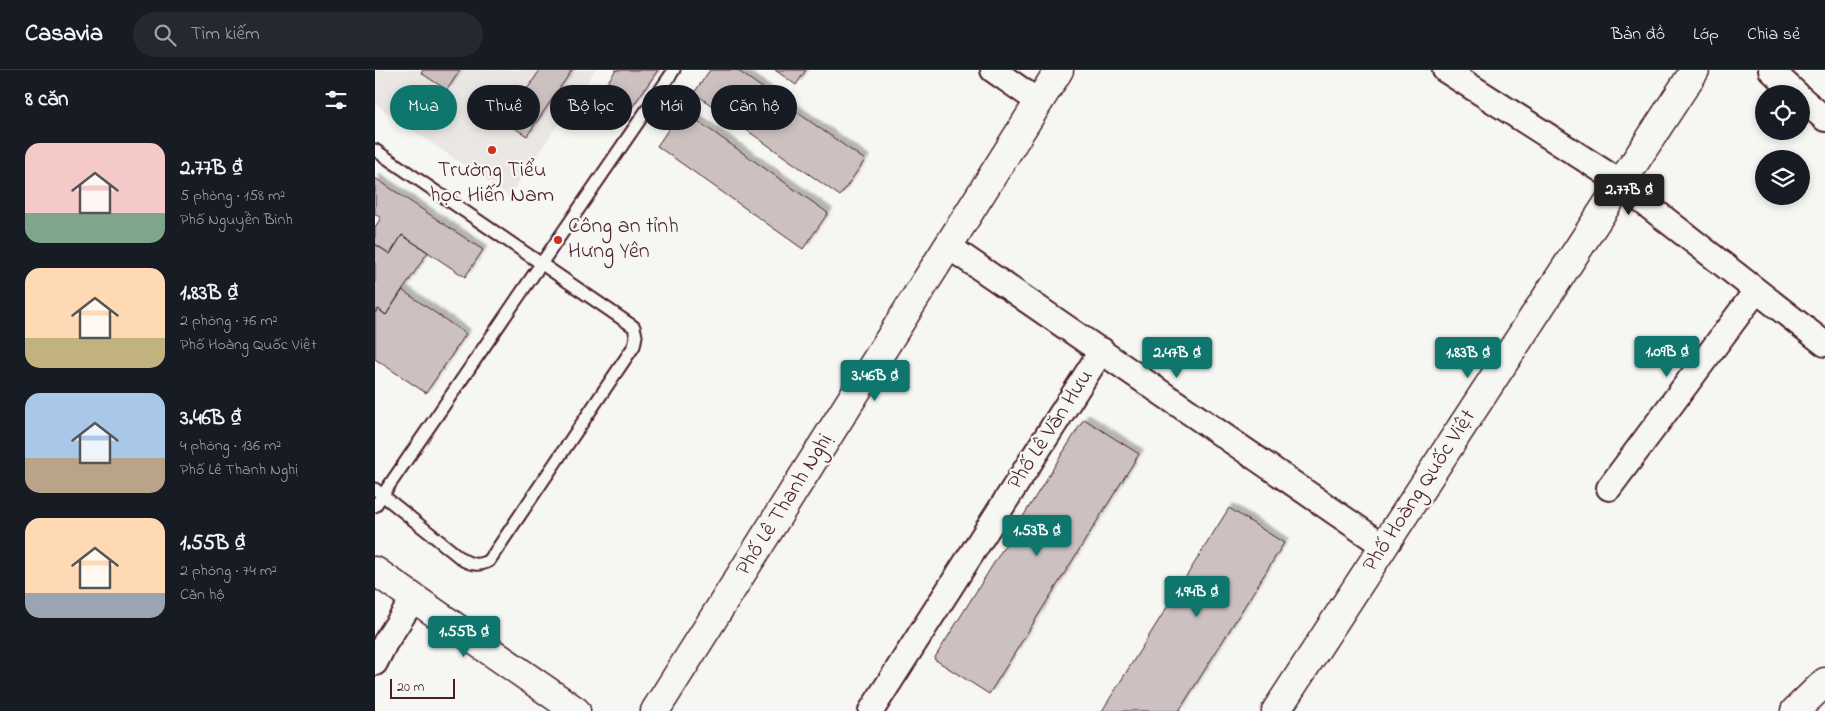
<!DOCTYPE html>
<html lang="vi">
<meta charset="utf-8">
<style>
body{margin:0;font-family:"Indie Flower",sans-serif;background:#242831;color:#f1f3f6;height:100vh;display:flex;flex-direction:column;font-size:19px;white-space:nowrap}
*{box-sizing:border-box;margin:0}
p{font-size:16px;color:#9ea1a6}
.icon{flex:none;width:28px;height:28px;fill:none;stroke:currentColor;stroke-width:2;stroke-linecap:round;stroke-linejoin:round}
.map{position:relative;flex:1;overflow:hidden}
.details{display:flex;flex-direction:column;background:#171b24;width:375px}
.details>*{flex:none}
.hud{position:absolute;left:15px;top:15px;width:475px;height:45px;display:flex;gap:10px}
.fabs{position:absolute;left:1380px;top:15px;display:grid;gap:10px}
.fabs a{display:grid;place-items:center;width:55px;height:55px;border-radius:50%;background:#171b24;box-shadow:0 2px 8px #0003;font-size:25px}
.scale{position:absolute;left:15px;bottom:12px;width:65px;box-sizing:border-box;padding-left:5px;border:2px solid #4a1f2b;border-top:0;font-size:14px;line-height:18px;white-space:nowrap;color:#4a1f2b;-webkit-text-stroke:4px #f6f6f2;paint-order:stroke}
.price{position:absolute;translate:-50% -42px;padding:0 11px;border-radius:5px;background:#0f766e;color:#fff;font-size:16px;line-height:32px;filter:drop-shadow(0 1px 2px #0008)}
.price::after{content:'';position:absolute;left:50%;top:30px;width:15px;height:11px;margin-left:-8px;background:inherit;clip-path:polygon(0 0,100% 0,50% 100%)}
.price.current{background:#222;color:#fff}
ul{padding:0;list-style:none}
li{display:flex;align-items:center;gap:15px;height:125px;padding:0 25px}
li span{display:grid;place-items:center;flex:none;width:140px;height:100px;border-radius:15px;color:#555}
li>.icon{margin-inline-start:auto}
span .icon{width:60px;height:60px;fill:#fffc;stroke-width:1}
li b{font-size:21px}
h2{display:flex;justify-content:space-between;align-items:center;height:60px;padding:0 25px;font-size:21px}
.tag{padding:0 18px;border-radius:22px;background:#171b24;box-shadow:0 2px 8px #0003;font-size:18px;line-height:45px}
.tag.current{background:#0f766e;color:#fff}
header{display:flex;align-items:center;gap:30px;box-sizing:border-box;height:70px;padding:0 25px;background:#171b24;border-bottom:1px solid #363941}
header strong{font-size:24px}
nav{display:flex;gap:28px;margin-inline-start:auto;font-size:18px}
.search{width:350px;height:45px;background:#242831;display:flex;align-items:center;gap:12px;box-sizing:border-box;padding:0 18px;border-radius:28px;color:#9ea1a6;font-size:19px}
main{display:flex;flex:1;min-height:0}
.map>svg:first-child{display:block}
</style>
<header>
<strong>Casavia</strong>
<div class="search"><svg class="icon" aria-label="search" viewBox="0 0 24 24"><circle cx="10" cy="10" r="6"/><path d="M15 15l6 6"/></svg>Tìm kiếm</div>
<nav><a>Bản đồ</a><a>Lớp</a><a>Chia sẻ</a></nav>
</header>
<main>
<section class="details">
<h2>8 căn<svg class="icon" aria-label="filters" viewBox="0 0 24 24"><path d="M4 7h16M4 17h16"/><circle cx="9" cy="7" r="2"/><circle cx="15" cy="17" r="2"/></svg></h2>
<ul>
<li><span style="background:linear-gradient(#f6c9c9 70%,#7fa58c 0)"><svg class="icon" aria-label="home" viewBox="0 0 24 24"><path d="M3 11l9-7 9 7M6 9v11h12V9"/></svg></span><div><b>2.77B ₫</b><p>5 phòng · 158 m²</p><p>Phố Nguyễn Bình</p></div></li>
<li><span style="background:linear-gradient(#ffd9b3 70%,#c2b280 0)"><svg class="icon" aria-label="home" viewBox="0 0 24 24"><path d="M3 11l9-7 9 7M6 9v11h12V9"/></svg></span><div><b>1.83B ₫</b><p>2 phòng · 76 m²</p><p>Phố Hoàng Quốc Việt</p></div></li>
<li><span style="background:linear-gradient(#a9c7e8 65%,#b9a48a 0)"><svg class="icon" aria-label="home" viewBox="0 0 24 24"><path d="M3 11l9-7 9 7M6 9v11h12V9"/></svg></span><div><b>3.46B ₫</b><p>4 phòng · 136 m²</p><p>Phố Lê Thanh Nghị</p></div></li>
<li><span style="background:linear-gradient(#ffd9b3 75%,#9aa5b1 0)"><svg class="icon" aria-label="home" viewBox="0 0 24 24"><path d="M3 11l9-7 9 7M6 9v11h12V9"/></svg></span><div><b>1.55B ₫</b><p>2 phòng · 74 m²</p><p>Căn hộ</p></div></li>
</ul>
</section>
<div class="map">
<svg width="1450" height="641" viewBox="0 0 1450 641">
<defs>
<filter id="shadow"><feDropShadow dx="4.5" dy="-4.5" stdDeviation="1" flood-color="#0004"/></filter>
</defs>
<rect width="100%" height="100%" fill="#f6f6f2"/>
<filter id="ink" filterUnits="userSpaceOnUse"><feTurbulence type="fractalNoise" baseFrequency=".02" numOctaves="2"/><feDisplacementMap in="SourceGraphic" scale="10" xChannelSelector="R" yChannelSelector="G"/><feConvolveMatrix kernelMatrix="1 2 1 2 8 2 1 2 1" color-interpolation-filters="sRGB"/></filter>
<g filter="url(#ink)">
<path fill="#e9e6e3" d="M0,0H220L134,126L0,34Z"/>
<path fill="#ccc1c0" stroke="#4a1f2b" filter="url(#shadow)" d="M48,0H85L72,20L46,3Z
M165,0H197L152,66L130,52Z
M241,0H283L253,43L225,23Z
M335,0H362L490,90L465,126L319,23Z
M400,0H431L421,15Z
M307,40L453,143L428,179L282,76Z
M0,108L108,180L90,207L27,165L15,184L0,174V157L6,148L0,144Z
M27,165L53,182L11,245L3,239L0,243V174L15,184Z
M27,220L91,264L51,323L0,289V243L3,239L11,245Z
M709,349L764,384L614,624L559,589Z
M854,438L909,473L804,641H727Z"/>
<g fill="none" stroke-linecap="round" stroke-linejoin="round">
<g stroke="#4a1f2b" stroke-width="15">
<path id="service" d="M0,80L259,257L261,266L259,276L114,491C104,496 98,495 88,490L0,419
M0,436L299,0"/>
</g>
<g stroke="#4a1f2b" stroke-width="28">
<path id="minor" d="M618,0L664,32
M1070,0L1231,103L1450,274
M1396,0L1422,24
M1426,28L1450,49
M573,176L1009,476
M1234,418L1381,221
M0,593L10,573L39,528
M496,641L727,280"/>
</g>
<g stroke="#4a1f2b" stroke-width="31">
<path id="tertiary" d="M0,501L201,641
M280,641L684,0
M901,641L1320,0
M1420,641L1450,612"/>
</g>
<use href="#service" stroke="#f6f6f2" stroke-width="11"/>
<use href="#minor" stroke="#f6f6f2" stroke-width="24"/>
<use href="#tertiary" stroke="#f6f6f2" stroke-width="28"/>
</g>
</g>
<g fill="#c8321e" stroke="#f6f6f2" stroke-width="2">
<circle cx="117" cy="80" r="5"/>
<circle cx="183" cy="170" r="5"/>
</g>
<g text-anchor="middle" dominant-baseline="central" stroke-width="4.5" stroke-linejoin="round" paint-order="stroke">
<g font-size="22" fill="#4a1f2b" stroke="#f6f6f2">
<text x="117" y="101">Trường Tiểu<tspan x="117" dy="25">học Hiến Nam</tspan></text>
<text x="193" y="157" text-anchor="start">Công an tỉnh<tspan x="193" dy="25">Hưng Yên</tspan></text>
</g>
<g font-size="22" fill="#4a1f2b" stroke="#f6f6f2">
<text transform="translate(676 360) rotate(-57)">Phố Lê Văn Hưu</text>
<text transform="translate(1045 421) rotate(-57)">Phố Hoàng Quốc Việt</text>
<text transform="translate(410 435) rotate(-58)">Phố Lê Thanh Nghị</text>
</g>
</g>
</svg>
<div class="fabs">
<a><svg class="icon" aria-label="locate" viewBox="0 0 24 24"><circle cx="12" cy="12" r="6"/><path d="M12 2v4M12 18v4M2 12h4M18 12h4"/></svg></a>
<a><svg class="icon" aria-label="layers" viewBox="0 0 24 24"><path d="M12 4l9 5-9 5-9-5zM3 14l9 5 9-5"/></svg></a>
</div>
<div class="scale">20 m</div>
<b class="price current" style="left:1254px;top:146px">2.77B ₫</b>
<b class="price" style="left:1292px;top:308px">1.09B ₫</b>
<b class="price" style="left:802px;top:309px">2.47B ₫</b>
<b class="price" style="left:1093px;top:309px">1.83B ₫</b>
<b class="price" style="left:500px;top:332px">3.46B ₫</b>
<b class="price" style="left:662px;top:487px">1.53B ₫</b>
<b class="price" style="left:822px;top:548px">1.94B ₫</b>
<b class="price" style="left:89px;top:588px">1.55B ₫</b>
<div class="hud">
<a class="tag current">Mua</a>
<a class="tag">Thuê</a>
<a class="tag">Bộ lọc</a>
<a class="tag">Mới</a>
<a class="tag">Căn hộ</a>
</div>
</div>
</main>
